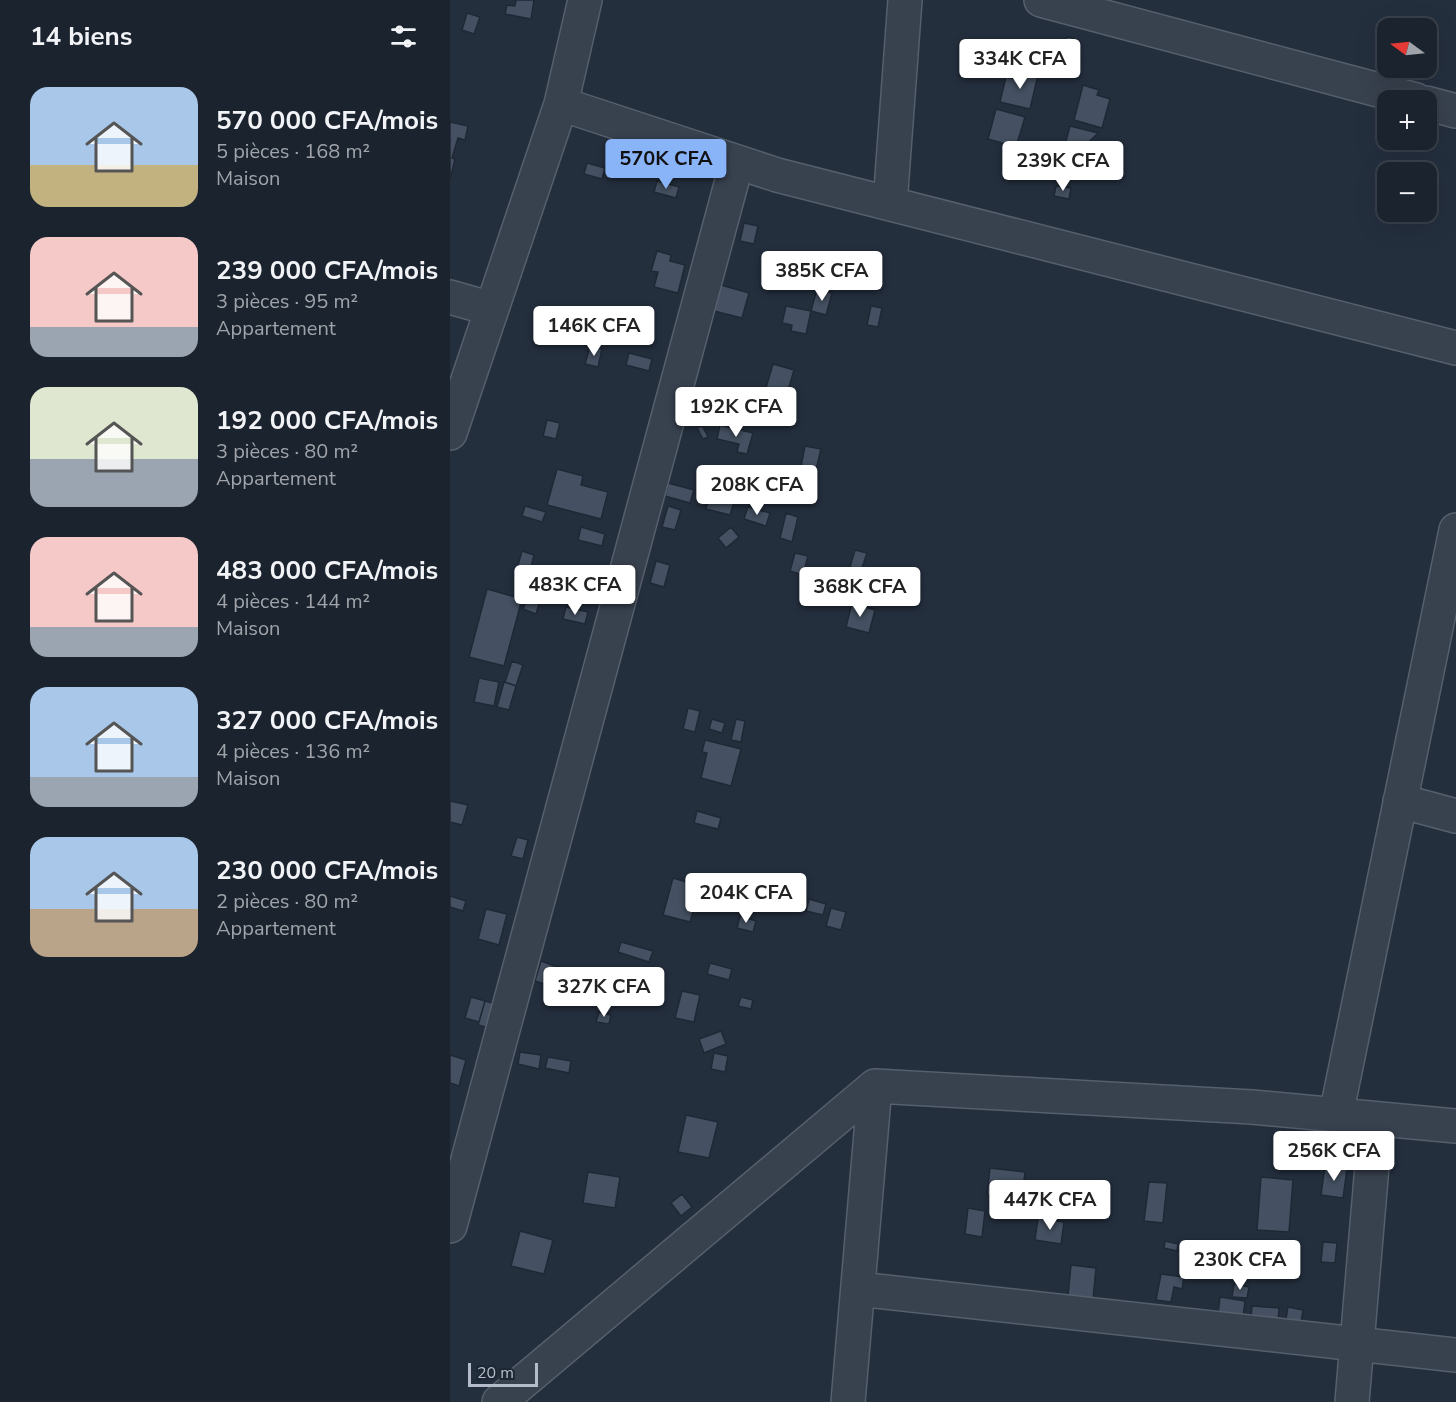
<!DOCTYPE html>
<html lang="fr">
<meta charset="utf-8">
<style>
body{margin:0;font-family:"Nunito Sans",sans-serif;background:#282f3a;color:#f1f3f6;height:100vh;display:flex;flex-direction:column;font-size:22px;white-space:nowrap}
*{box-sizing:border-box;margin:0}
p{font-size:20px;color:#a0a4aa}
.icon{flex:none;width:33px;height:33px;fill:none;stroke:currentColor;stroke-width:2;stroke-linecap:round;stroke-linejoin:round}
.map{position:relative;flex:1;overflow:hidden}
.sheet{display:flex;flex-direction:column;background:#1b232e;width:450px}
.sheet>*{flex:none}
.needle{width:39px;rotate:285deg}
.controls{position:absolute;left:927px;top:18px;display:grid;gap:12px}
.controls a{display:grid;place-items:center;width:60px;height:60px;border-radius:12px;background:#1b232e;box-shadow:0 6px 24px #0002,0 0 0 2px #39404a;font-size:30px}
.scale{position:absolute;left:18px;bottom:15px;width:70px;box-sizing:border-box;padding-left:6px;border:3px solid #b4bcc9;border-top:0;font-size:16px;line-height:21px;white-space:nowrap;color:#b4bcc9;-webkit-text-stroke:4px #1d2633;paint-order:stroke}
.price{position:absolute;translate:-50% -51px;padding:0 14px;border-radius:6px;background:#fff;color:#222;font-size:20px;line-height:39px;filter:drop-shadow(0 2px 3px #0008)}
.price::after{content:'';position:absolute;left:50%;top:36px;width:18px;height:14px;margin-left:-9px;background:inherit;clip-path:polygon(0 0,100% 0,50% 100%)}
.price.selected{background:#8ab4f8;color:#111}
ul{padding:0;list-style:none}
li{display:flex;align-items:center;gap:18px;height:150px;padding:0 30px}
li span{display:grid;place-items:center;flex:none;width:168px;height:120px;border-radius:18px;color:#555}
li>.icon{margin-inline-start:auto}
span .icon{width:72px;height:72px;fill:#fffc;stroke-width:1}
li b{font-size:26px}
h2{display:flex;justify-content:space-between;align-items:center;height:72px;padding:0 30px;font-size:26px}
main{display:flex;flex:1;min-height:0}
.map>svg:first-child{display:block}
</style>
<main>
<section class="sheet">
<h2>14 biens<svg class="icon" aria-label="filters" viewBox="0 0 24 24"><path d="M4 7h16M4 17h16"/><circle cx="9" cy="7" r="2"/><circle cx="15" cy="17" r="2"/></svg></h2>
<ul>
<li><span style="background:linear-gradient(#a9c7e8 65%,#c2b280 0)"><svg class="icon" aria-label="home" viewBox="0 0 24 24"><path d="M3 11l9-7 9 7M6 9v11h12V9"/></svg></span><div><b>570 000 CFA/mois</b><p>5 pièces · 168 m²</p><p>Maison</p></div></li>
<li><span style="background:linear-gradient(#f6c9c9 75%,#9aa5b1 0)"><svg class="icon" aria-label="home" viewBox="0 0 24 24"><path d="M3 11l9-7 9 7M6 9v11h12V9"/></svg></span><div><b>239 000 CFA/mois</b><p>3 pièces · 95 m²</p><p>Appartement</p></div></li>
<li><span style="background:linear-gradient(#dfe7d0 60%,#9aa5b1 0)"><svg class="icon" aria-label="home" viewBox="0 0 24 24"><path d="M3 11l9-7 9 7M6 9v11h12V9"/></svg></span><div><b>192 000 CFA/mois</b><p>3 pièces · 80 m²</p><p>Appartement</p></div></li>
<li><span style="background:linear-gradient(#f6c9c9 75%,#9aa5b1 0)"><svg class="icon" aria-label="home" viewBox="0 0 24 24"><path d="M3 11l9-7 9 7M6 9v11h12V9"/></svg></span><div><b>483 000 CFA/mois</b><p>4 pièces · 144 m²</p><p>Maison</p></div></li>
<li><span style="background:linear-gradient(#a9c7e8 75%,#9aa5b1 0)"><svg class="icon" aria-label="home" viewBox="0 0 24 24"><path d="M3 11l9-7 9 7M6 9v11h12V9"/></svg></span><div><b>327 000 CFA/mois</b><p>4 pièces · 136 m²</p><p>Maison</p></div></li>
<li><span style="background:linear-gradient(#a9c7e8 60%,#b9a48a 0)"><svg class="icon" aria-label="home" viewBox="0 0 24 24"><path d="M3 11l9-7 9 7M6 9v11h12V9"/></svg></span><div><b>230 000 CFA/mois</b><p>2 pièces · 80 m²</p><p>Appartement</p></div></li>
</ul>
</section>
<div class="map">
<svg width="1006" height="1402" viewBox="0 0 1006 1402">
<rect width="100%" height="100%" fill="#242f3e"/>
<path fill="#455162" stroke="#1f2835" stroke-width="1.5" d="M66,0H84L81,19L55,14L57,5L65,6Z
M17,13L30,17L24,34L12,30Z
M617,36L627,40L624,52L613,49Z
M572,70L588,75L580,109L550,102L556,77L569,80Z
M633,85L649,90L647,95L660,99L652,128L624,120Z
M546,109L575,117L566,147L538,139Z
M0,122L18,126L15,140L8,138L2,158L5,159L0,180Z
M620,126L648,133L638,143L613,152Z
M137,163L155,168L152,179L134,174Z
M207,181L229,187L226,198L204,192Z
M606,186L621,188L619,199L604,196Z
M294,223L308,226L304,244L290,241Z
M207,251L221,255L220,261L235,265L228,293L204,287L208,272L201,271Z
M271,285L299,293L292,318L264,311Z
M367,289L382,293L376,315L361,311Z
M336,306L361,311L356,334L341,331L342,325L332,323Z
M421,306L432,308L428,327L417,325Z
M140,346L152,349L148,367L135,364Z
M179,353L202,359L199,371L176,365Z
M323,364L344,370L337,394L316,388Z
M97,420L110,423L106,439L93,436Z
M252,425L258,437L253,439L247,428Z
M270,425L303,433L297,454L287,452L289,444L267,439Z
M355,446L371,449L365,474L350,471Z
M107,469L133,476L131,485L158,492L151,519L97,505Z
M218,483L244,490L240,503L215,496Z
M259,496L284,502L280,515L256,509Z
M75,506L96,512L92,522L72,516Z
M218,506L231,510L225,530L212,527Z
M298,507L320,513L316,526L294,519Z
M336,513L348,517L342,542L330,538Z
M131,527L155,534L152,546L128,540Z
M281,527L289,537L276,548L268,538Z
M405,550L417,553L410,574L399,570Z
M72,551L84,555L79,575L66,572Z
M345,553L358,556L353,575L340,571Z
M206,561L220,565L214,587L200,583Z
M37,589L72,599L54,666L19,657Z
M78,597L90,601L86,614L73,609Z
M402,603L425,610L419,633L396,627Z
M116,607L138,612L135,624L113,619Z
M62,661L73,665L66,686L55,682Z
M29,678L49,682L44,706L24,702Z
M54,682L66,686L59,710L47,707Z
M238,708L250,711L245,732L233,729Z
M262,719L275,723L272,733L259,729Z
M286,719L295,721L291,742L281,740Z
M255,740L291,749L281,786L251,778L257,753L252,752Z
M0,801L18,805L12,825L0,822Z
M247,811L271,818L268,829L244,823Z
M67,837L78,840L73,859L61,856Z
M263,876L276,879L272,897L259,894Z
M223,878L250,886L240,922L213,915Z
M0,896L16,901L13,911L0,907Z
M359,899L376,904L373,915L356,911Z
M381,908L396,912L391,930L376,926Z
M36,909L57,914L49,945L28,939Z
M290,916L306,921L303,932L287,928Z
M171,942L203,951L199,962L168,952Z
M91,961L110,968L104,987L85,981Z
M260,963L282,969L279,980L257,974Z
M156,988L171,991L170,1000L155,996Z
M232,991L250,995L244,1022L225,1018Z
M21,997L35,1001L29,1022L15,1018Z
M291,997L303,1000L301,1009L288,1006Z
M35,1001L50,1005L43,1029L28,1025Z
M149,1012L161,1015L159,1024L146,1022Z
M271,1031L276,1044L254,1053L249,1039Z
M70,1052L91,1055L89,1069L68,1064Z
M264,1053L278,1056L275,1072L261,1069Z
M0,1055L16,1060L9,1086L0,1083Z
M98,1057L121,1061L119,1073L95,1068Z
M236,1115L268,1122L259,1158L228,1152Z
M875,1166L897,1169L893,1198L871,1195Z
M540,1168L575,1172L573,1189L583,1190L582,1200L537,1195Z
M138,1172L170,1177L165,1208L133,1203Z
M811,1177L843,1180L839,1232L807,1230Z
M699,1182L717,1183L713,1223L694,1221Z
M232,1194L242,1207L231,1216L221,1203Z
M591,1196L626,1200L625,1214L589,1210Z
M518,1208L535,1211L532,1237L515,1234Z
M588,1218L614,1222L611,1244L585,1240Z
M70,1231L103,1240L94,1274L61,1266Z
M715,1241L728,1244L727,1251L714,1248Z
M873,1242L887,1243L885,1263L871,1262Z
M621,1265L646,1268L643,1299L618,1296Z
M711,1274L734,1277L732,1289L724,1287L721,1302L706,1300Z
M784,1284L799,1287L797,1298L782,1297Z
M770,1297L795,1301L793,1318L768,1314Z
M802,1306L829,1308L828,1322L801,1319Z
M838,1307L853,1310L851,1322L836,1319Z"/>
<g fill="none" stroke-linecap="round" stroke-linejoin="round">
<g stroke="#565f6c" stroke-width="36">
<path id="minor" d="M591,0L966,100
M976,103L1006,111
M111,104L327,175L1006,348
M440,204L455,0
M0,297L42,309
M0,433L111,104L135,0
M950,801L1006,816
M886,1115L1006,530
M0,1226L287,162
M408,1289L1006,1355
M49,1402L425,1086L802,1107L1006,1126
M398,1402L425,1086
M902,1402L926,1119"/>
</g>
<use href="#minor" stroke="#38414e" stroke-width="33"/>
</g>
</svg>
<div class="controls">
<a><svg class="needle" viewBox="-14 -14 28 28"><path d="M0-13l5 13h-10z" fill="#e53935"/><path d="M0 13l5-13h-10z" fill="#a0a4aa"/></svg></a>
<a>+</a>
<a>−</a>
</div>
<div class="scale">20 m</div>
<b class="price" style="left:570px;top:90px">334K CFA</b>
<b class="price selected" style="left:216px;top:190px">570K CFA</b>
<b class="price" style="left:613px;top:192px">239K CFA</b>
<b class="price" style="left:372px;top:302px">385K CFA</b>
<b class="price" style="left:144px;top:357px">146K CFA</b>
<b class="price" style="left:286px;top:438px">192K CFA</b>
<b class="price" style="left:307px;top:516px">208K CFA</b>
<b class="price" style="left:125px;top:616px">483K CFA</b>
<b class="price" style="left:410px;top:618px">368K CFA</b>
<b class="price" style="left:296px;top:924px">204K CFA</b>
<b class="price" style="left:154px;top:1018px">327K CFA</b>
<b class="price" style="left:884px;top:1182px">256K CFA</b>
<b class="price" style="left:600px;top:1231px">447K CFA</b>
<b class="price" style="left:790px;top:1291px">230K CFA</b>
</div>
</main>
